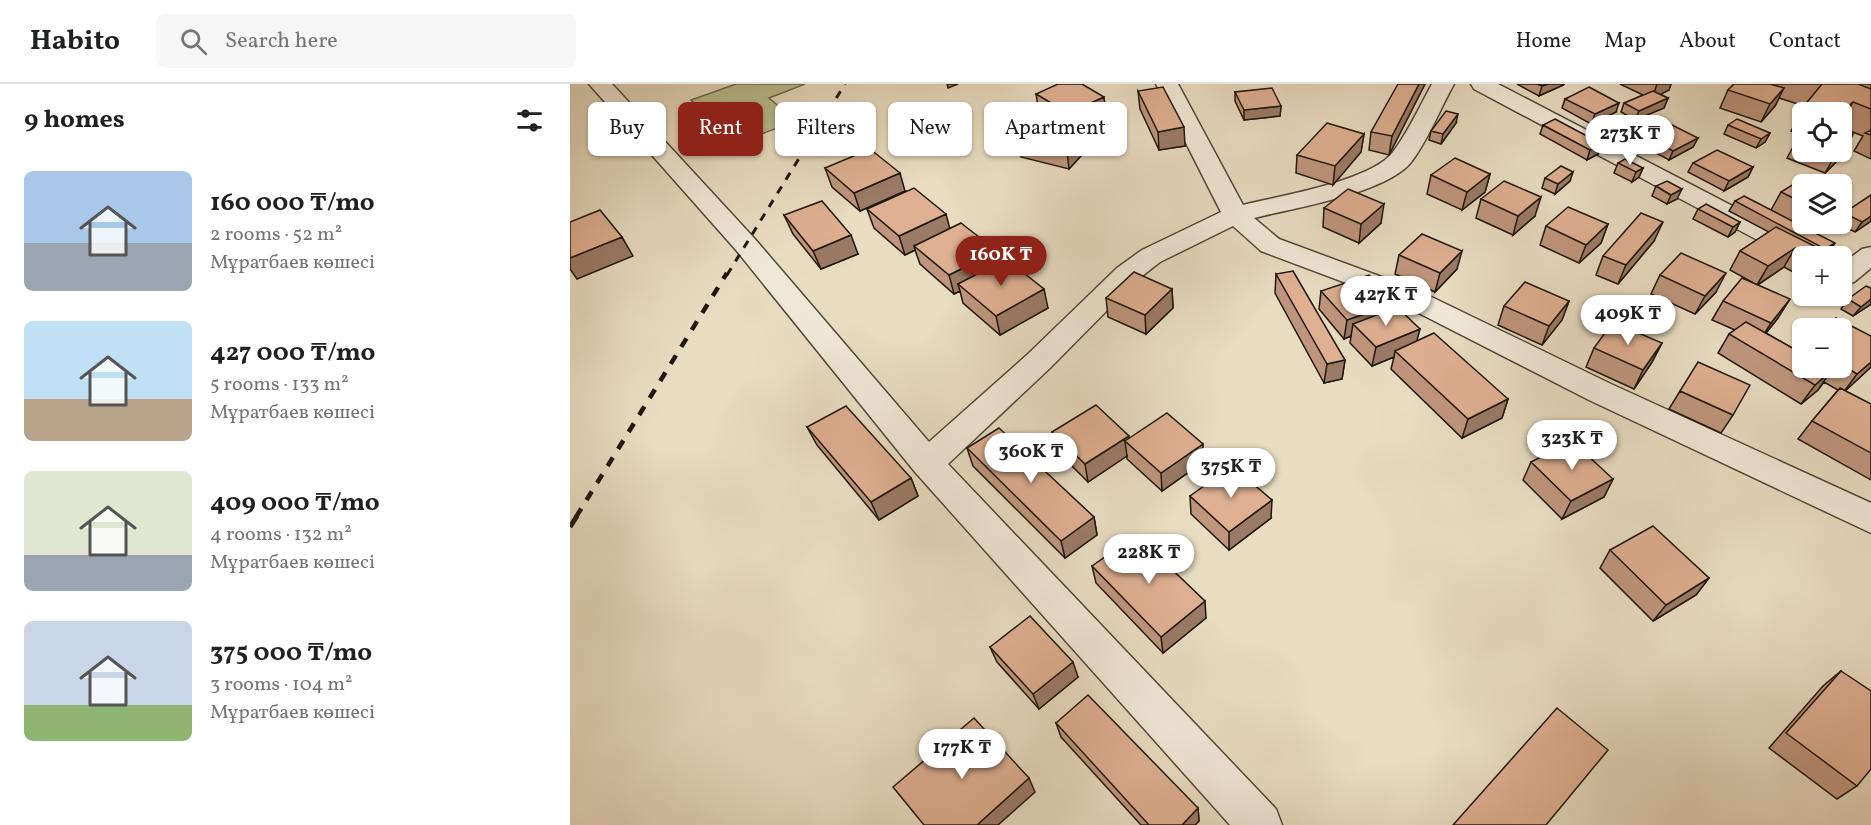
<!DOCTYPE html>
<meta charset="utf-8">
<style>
body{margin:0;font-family:Vollkorn,serif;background:#f6f6f6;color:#202124;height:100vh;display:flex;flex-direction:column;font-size:22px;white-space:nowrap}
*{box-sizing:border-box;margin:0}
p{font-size:20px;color:#757577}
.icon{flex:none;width:33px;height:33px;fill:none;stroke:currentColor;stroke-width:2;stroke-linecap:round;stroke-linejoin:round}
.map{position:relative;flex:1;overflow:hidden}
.panel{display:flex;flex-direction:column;background:#fff;width:570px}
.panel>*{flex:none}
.guide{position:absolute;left:18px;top:18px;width:570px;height:54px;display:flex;gap:12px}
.tools{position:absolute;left:1222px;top:18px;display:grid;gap:12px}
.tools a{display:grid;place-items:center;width:60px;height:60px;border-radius:9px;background:#fff;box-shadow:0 2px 4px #0004;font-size:30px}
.price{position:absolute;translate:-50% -51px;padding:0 14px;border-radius:21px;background:#fff;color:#222;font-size:20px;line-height:39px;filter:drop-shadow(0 2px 3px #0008)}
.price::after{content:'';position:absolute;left:50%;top:36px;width:18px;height:14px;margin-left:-9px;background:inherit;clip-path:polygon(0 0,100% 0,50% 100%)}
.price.active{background:#8f2418;color:#fff}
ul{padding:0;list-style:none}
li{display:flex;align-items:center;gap:18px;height:150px;padding:0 24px}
li span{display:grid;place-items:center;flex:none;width:168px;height:120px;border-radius:9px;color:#555}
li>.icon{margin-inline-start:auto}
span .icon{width:72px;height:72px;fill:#fffc;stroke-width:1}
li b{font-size:26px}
h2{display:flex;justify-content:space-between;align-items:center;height:72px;padding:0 24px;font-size:26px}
.tag{padding:0 21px;border-radius:9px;background:#fff;box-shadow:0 2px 4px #0004;font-size:21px;line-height:54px}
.tag.active{background:#8f2418;color:#fff}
header{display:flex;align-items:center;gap:36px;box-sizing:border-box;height:84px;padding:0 30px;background:#fff;border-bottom:2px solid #e0e0e0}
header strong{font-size:28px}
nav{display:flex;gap:33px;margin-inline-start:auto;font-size:21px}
.search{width:420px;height:54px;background:#f6f6f6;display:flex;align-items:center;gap:15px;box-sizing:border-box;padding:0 21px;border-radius:9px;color:#757577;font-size:22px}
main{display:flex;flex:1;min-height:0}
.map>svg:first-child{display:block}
</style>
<header>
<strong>Habito</strong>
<div class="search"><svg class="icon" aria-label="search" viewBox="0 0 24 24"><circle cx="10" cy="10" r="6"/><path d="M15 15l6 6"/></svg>Search here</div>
<nav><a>Home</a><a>Map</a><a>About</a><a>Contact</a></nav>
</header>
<main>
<section class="panel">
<h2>9 homes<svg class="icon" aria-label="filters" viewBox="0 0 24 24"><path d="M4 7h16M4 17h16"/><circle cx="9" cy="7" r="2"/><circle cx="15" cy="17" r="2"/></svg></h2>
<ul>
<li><span style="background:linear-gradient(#a9c7e8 60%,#9aa5b1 0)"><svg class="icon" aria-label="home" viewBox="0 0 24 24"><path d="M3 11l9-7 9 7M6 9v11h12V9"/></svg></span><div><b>160 000 ₸/mo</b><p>2 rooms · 52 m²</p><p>Мұратбаев көшесі</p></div></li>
<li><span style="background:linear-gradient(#bfe0f5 65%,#b9a48a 0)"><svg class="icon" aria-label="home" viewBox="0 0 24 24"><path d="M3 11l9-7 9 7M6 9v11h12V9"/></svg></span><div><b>427 000 ₸/mo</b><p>5 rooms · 133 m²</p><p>Мұратбаев көшесі</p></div></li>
<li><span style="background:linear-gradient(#dfe7d0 70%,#9aa5b1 0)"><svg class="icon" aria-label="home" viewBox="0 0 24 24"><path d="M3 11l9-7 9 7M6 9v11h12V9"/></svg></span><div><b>409 000 ₸/mo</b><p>4 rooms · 132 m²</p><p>Мұратбаев көшесі</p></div></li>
<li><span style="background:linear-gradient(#c9d6e8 70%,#8fb573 0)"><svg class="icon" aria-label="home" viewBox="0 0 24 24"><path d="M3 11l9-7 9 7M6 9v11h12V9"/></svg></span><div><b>375 000 ₸/mo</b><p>3 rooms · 104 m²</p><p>Мұратбаев көшесі</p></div></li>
</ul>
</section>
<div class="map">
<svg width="1301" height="741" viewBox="0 0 1301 741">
<rect width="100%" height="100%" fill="#e8dcc1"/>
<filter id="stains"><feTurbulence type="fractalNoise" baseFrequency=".00333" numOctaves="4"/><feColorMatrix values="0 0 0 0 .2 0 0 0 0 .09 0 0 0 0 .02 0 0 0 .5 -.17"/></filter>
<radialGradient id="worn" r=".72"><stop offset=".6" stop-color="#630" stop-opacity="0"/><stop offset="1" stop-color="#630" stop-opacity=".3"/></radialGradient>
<path fill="#babf90" stroke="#6c6b4e" stroke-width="1.5" d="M166,0H235L199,14L226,37L167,59L121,16Z"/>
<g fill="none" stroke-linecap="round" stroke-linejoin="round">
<g stroke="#504839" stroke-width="3">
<path id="street" d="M19,0H42L184,154L359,358L458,270L547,184L572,166L651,128L586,0H608L673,121C709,112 802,97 823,68C838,48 850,22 862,0H884C870,25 859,54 842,77C818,109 724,124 684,134L709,155L847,206L1041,300L1301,419V449L1019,316L827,218L691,167L663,142L590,178L567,196L480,284L378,380L706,725L712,741H660L345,388L166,166Z
M901,0H928L1247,166L1251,172H1233V179L1229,178L904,5Z
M1301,163V184L1284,198L1272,200V180L1292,165Z"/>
</g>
<use href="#street" fill="#f0e8d7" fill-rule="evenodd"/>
<path stroke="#1e170c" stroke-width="3" stroke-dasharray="8 8" stroke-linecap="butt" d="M157,191L275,0"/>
<path stroke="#1e170c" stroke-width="4.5" stroke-dasharray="10 10" stroke-linecap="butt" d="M6,433L157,189"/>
<path stroke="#1e170c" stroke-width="5" stroke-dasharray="13 13" stroke-linecap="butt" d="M0,443L7,432"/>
</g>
<path fill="#bf967d" stroke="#1e170c" stroke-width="1.5" d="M855,0L819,71L799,66L801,48Z
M947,0H994L993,1L969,12Z
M1050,0H1101L1099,6L1090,10L1098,14L1094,24L1065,36L1051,28L1054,19L1073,11Z
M1164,0H1301V75L1284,67L1293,52L1272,44V28H1233V68H1272L1283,50L1269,75L1255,89L1217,74L1230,50L1221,47L1234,22L1209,14L1205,22L1191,38L1150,24L1158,6Z
M568,7L615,62L589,66L570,25Z
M665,8L711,22L710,32L674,36L665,17Z
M466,10L536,31L514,41L522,60L499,85L451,73L448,54L476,32L469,28Z
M995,15L1046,28L1021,40L992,24Z
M886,39L871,60L859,56L861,47Z
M973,41L1028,70L1017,76L970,50Z
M1158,41L1200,49L1195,58L1186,64L1154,50Z
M794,50L791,68L763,101L726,89L727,71Z
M1070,50L1128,54L1123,63L1099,76L1067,59Z
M1048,79L1073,84L1069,93L1062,98L1044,89Z
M1123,79L1183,83L1178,93L1154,107L1118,88Z
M255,84L335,107L290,127L262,103Z
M920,90L915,108L892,126L857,110L861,91Z
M975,94L1000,97L985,110L972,104Z
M1233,100V140H1251L1240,146L1258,169L1264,172H1233V206L1224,202L1231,192L1214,183L1188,201L1208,234L1196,249L1229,268L1233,263V284H1272V244L1301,283L1275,307L1301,320V396L1228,355L1242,337L1268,306L1254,298L1248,306L1231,320L1148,269L1159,250L1165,246L1142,236L1153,217L1182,198L1160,186L1170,167L1199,148L1159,127L1165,117L1201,126L1211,108Z
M1086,102L1107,115L1097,120L1082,112Z
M911,115L965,132L943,151L906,134Z
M754,124L811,139L789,159L753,143Z
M297,125L380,144L427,167L429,178L478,224L430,251L393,219L390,207L384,210L350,180L345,166L335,171L304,144Z
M1128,125L1170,138L1165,148L1158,153L1123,135Z
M1274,129L1301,137L1285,148L1269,140H1272V131Z
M214,131L288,170L251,185L223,150Z
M1038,140L1031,159L1009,179L970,161L976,142Z
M1084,157L1048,200L1026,191L1033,172Z
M829,171L887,185L865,208L825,190Z
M706,190L775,276L772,295L754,299L705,209Z
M1090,191L1146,208L1125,230L1081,210Z
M602,205L603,224L576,250L538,233L536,214Z
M751,207L825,224L847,257L938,315L932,334L892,354L821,285L824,273L802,282L780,259L781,252L774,255L749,225Z
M1278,215L1301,220L1283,232L1271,225Z
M999,217L992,236L972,261L928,241L934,222Z
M1092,259L1082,278L1064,305L1016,283L1024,264Z
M1110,307L1163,331L1151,349L1099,325Z
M237,343L341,394L348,412L309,436L247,361Z
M482,348L559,354L633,378L592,407L557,375V372L518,398L486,366Z
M397,364L524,433L527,451L495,474L403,382Z
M961,378L1043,395L1034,413L992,435L953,396Z
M620,412L701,434L659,466L621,430Z
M1040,466L1139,494L1126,511L1083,537L1030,484Z
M522,482L636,534L593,569L526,499Z
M420,563L508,593L469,625L427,578Z
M1271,587L1287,702L1267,715L1199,664L1253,602Z
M486,639L628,724L629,737L625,741H571L491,653Z"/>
<path fill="#9b7a66" stroke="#1e170c" stroke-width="1.5" d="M377,0H388L378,4Z
M849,0H855L819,71L822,52Z
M978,0H994L993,1L969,12L972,2Z
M1087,0H1101L1099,6L1082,15Z
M1214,4L1205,22L1191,38L1200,20Z
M534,13L536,31L500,47L498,29Z
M1098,14L1094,24L1065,36L1069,27Z
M1283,18L1272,37V29Z
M1049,19L1046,28L1021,40L1025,30Z
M711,22L710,32L674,36V26Z
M888,30L886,39L871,60L873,50Z
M520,42L522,60L499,85L497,66Z
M614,43L615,62L589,66L588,48Z
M1200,49L1195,58L1186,64L1191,55Z
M794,50L791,68L763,101L765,82Z
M1283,50L1269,75L1255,89L1267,68H1272V61Z
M1128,54L1123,63L1099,76L1103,67Z
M1032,60L1028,70L1017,76L1020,66Z
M1183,83L1178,93L1154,107L1159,97Z
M1073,84L1069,93L1062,98L1066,88Z
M1003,88L1000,97L985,110L988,100Z
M330,89L335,107L290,127L284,109Z
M920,90L915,108L892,126L897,108Z
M1112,105L1107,115L1097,120L1101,111Z
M971,113L965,132L943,151L948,132Z
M814,120L811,139L789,159L791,140Z
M376,130L381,149L344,162L345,166L335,171L329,152Z
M1301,132V137L1285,148L1292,138Z
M1093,138L1084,157L1048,200L1056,181Z
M1170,138L1165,148L1158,153L1163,143Z
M1038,140L1031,159L1009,179L1016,161Z
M1244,140H1251L1240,147Z
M281,151L288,170L251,185L243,167Z
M52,153L63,172L7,195L0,185V174Z
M1265,159L1258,169L1253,172H1251L1255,165Z
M1225,164L1214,183L1187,201L1198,182Z
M427,167L431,186L388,200L390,207L384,210L379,191Z
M892,167L887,185L865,208L870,189Z
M1156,189L1146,208L1125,230L1135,212Z
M474,205L478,224L430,251L426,232Z
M602,205L603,224L576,250L575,231Z
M1220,215L1208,234L1189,258L1201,239Z
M1301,215V220L1283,232L1291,223Z
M999,217L992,236L972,261L979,242Z
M826,219L822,238L783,240L781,252L774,255L777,236Z
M850,245L845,264L825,267L824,273L802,282L806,263Z
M1092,259L1082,278L1064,305L1073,286Z
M775,276L772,295L754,299L757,280Z
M1301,278V283L1273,309L1287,290Z
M1261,287L1248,306L1231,320L1245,301Z
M938,315L932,334L892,354L898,335Z
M559,352L560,361L555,357L557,372L518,398L515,380Z
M633,360V378L592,407L591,389Z
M341,394L348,412L309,436L301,418Z
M1043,395L1034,413L992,435L1001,417Z
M702,416L701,434L659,466V448Z
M524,433L527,451L495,474L491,457Z
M1139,494L1126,511L1083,537L1096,521Z
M635,517L636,534L593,569L591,553Z
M503,578L508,593L469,625L463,610Z
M459,694L465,708L428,741H407Z
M628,724L629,737L625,741H612Z"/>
<path fill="#deaf91" stroke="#1e170c" stroke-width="1.5" d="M488,0H512L534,13L498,29L466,10Z
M828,0H849L822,52L801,48Z
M967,0H978L972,2Z
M1164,0H1200L1214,4L1200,20L1158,6Z
M1252,0H1288L1301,5V25L1283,18L1272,29L1252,28L1234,22Z
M593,3L614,43L588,48L568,7Z
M1019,3L1049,19L1025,30L995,15Z
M702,4L711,22L674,26L665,8Z
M1083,7L1098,14L1069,27L1054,19Z
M876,27L888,30L873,50L861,47Z
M472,31L520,42L497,66L448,54Z
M985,35L1032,60L1020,66L973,41Z
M1167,35L1200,49L1191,55L1158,41Z
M1094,37L1128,54L1103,67L1070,50Z
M757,39L794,50L765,82L727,71Z
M1272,46L1283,50L1272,61Z
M1301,46V51L1295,49Z
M300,65L330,89L284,109L255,84Z
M1147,66L1183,83L1159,97L1123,79Z
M885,74L920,90L897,108L861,91Z
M1055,75L1073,84L1066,88L1048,79Z
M991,82L1003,88L988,100L975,94Z
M1235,93L1249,100H1233V119L1211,108Z
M934,97L971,113L948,132L911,115Z
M1097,97L1112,105L1101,111L1086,102Z
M344,104L376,130L329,152L297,125Z
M778,105L814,120L791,140L754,124Z
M1301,111V132L1292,138L1274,129Z
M1174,112L1265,159L1255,165L1165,117Z
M252,117L281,151L243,167L214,131Z
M1136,120L1170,138L1163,143L1128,125Z
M998,123L1038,140L1016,161L976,142Z
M30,126L52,153L0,174V138Z
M1071,129L1093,138L1056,181L1033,172Z
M391,139L427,167L379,191L344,162Z
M1206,143L1264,172H1242L1225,164L1198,182L1170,167Z
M852,150L892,167L870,189L829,171Z
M1111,169L1156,189L1135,212L1090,191Z
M436,175L474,205L426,232L388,200Z
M723,187L775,276L757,280L706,190Z
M564,188L602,205L575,231L536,214Z
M799,191L826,219L777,236L751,207Z
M1172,194L1220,215L1201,239L1153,217Z
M955,198L999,217L979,242L934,222Z
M1296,202L1301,204V215L1291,223L1278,215Z
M827,223L850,245L806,263L783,240Z
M1266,234L1301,252V278L1287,290L1272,281V244H1254Z
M1043,238L1092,259L1073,286L1024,264Z
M1176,238L1233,270V284H1256L1261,287L1245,301L1159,250Z
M864,249L938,315L898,335L825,267Z
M1128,278L1180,301L1163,331L1110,307Z
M1270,304L1301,320V369L1242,337Z
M526,321L559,352L515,380L482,348Z
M276,322L341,394L301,418L237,343Z
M597,329L633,360L591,389L555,357Z
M429,344L524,433L491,457L397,364Z
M1002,357L1043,395L1001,417L961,378Z
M662,382L702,416L659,448L620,412Z
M1083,442L1139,494L1096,521L1040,466Z
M566,451L635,517L591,553L522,482Z
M460,532L503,578L463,610L420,563Z
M1271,587L1301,607V685L1287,702L1216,649Z
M518,611L628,724L612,741H579L486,639Z
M987,624L1038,666L976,741H883Z
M404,634L459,694L407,741H354L323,703Z"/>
<rect width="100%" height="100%" filter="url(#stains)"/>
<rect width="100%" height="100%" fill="url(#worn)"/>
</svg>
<div class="tools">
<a><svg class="icon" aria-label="locate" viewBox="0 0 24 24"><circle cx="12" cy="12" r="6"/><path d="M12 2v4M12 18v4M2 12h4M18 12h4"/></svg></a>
<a><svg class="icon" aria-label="layers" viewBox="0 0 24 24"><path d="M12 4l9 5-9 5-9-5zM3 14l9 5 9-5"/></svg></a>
<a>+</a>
<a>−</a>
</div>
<b class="price" style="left:1060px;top:82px">273K ₸</b>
<b class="price active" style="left:431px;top:203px">160K ₸</b>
<b class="price" style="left:816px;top:243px">427K ₸</b>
<b class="price" style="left:1058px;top:262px">409K ₸</b>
<b class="price" style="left:1002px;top:387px">323K ₸</b>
<b class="price" style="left:461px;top:400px">360K ₸</b>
<b class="price" style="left:661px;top:415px">375K ₸</b>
<b class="price" style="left:579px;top:501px">228K ₸</b>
<b class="price" style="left:392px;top:696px">177K ₸</b>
<div class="guide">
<a class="tag">Buy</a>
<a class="tag active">Rent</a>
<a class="tag">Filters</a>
<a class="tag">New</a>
<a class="tag">Apartment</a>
</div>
</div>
</main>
